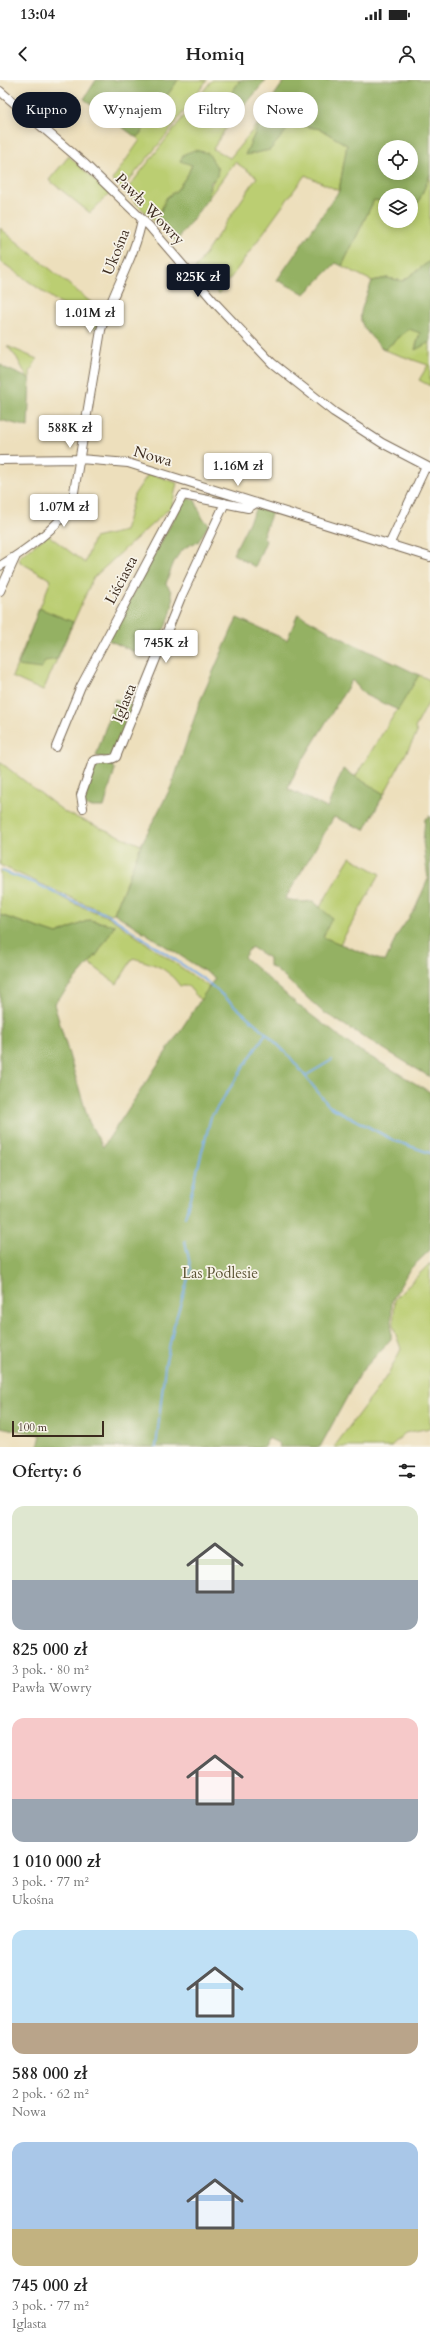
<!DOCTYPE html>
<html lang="pl">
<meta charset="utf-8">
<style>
body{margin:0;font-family:Cardo,serif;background:#f2f2f2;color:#222;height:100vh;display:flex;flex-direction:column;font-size:15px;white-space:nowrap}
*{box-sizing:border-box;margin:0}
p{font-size:13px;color:#767676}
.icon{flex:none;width:22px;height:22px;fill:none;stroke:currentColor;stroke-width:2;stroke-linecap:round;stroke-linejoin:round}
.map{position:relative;height:1367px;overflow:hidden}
.details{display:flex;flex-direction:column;background:#fff;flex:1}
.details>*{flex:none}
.hud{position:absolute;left:12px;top:12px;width:406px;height:36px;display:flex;gap:8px}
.tools{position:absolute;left:378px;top:60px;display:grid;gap:8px}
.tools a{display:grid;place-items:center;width:40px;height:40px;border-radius:50%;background:#fff;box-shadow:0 2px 10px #0003;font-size:20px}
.scale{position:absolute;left:12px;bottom:10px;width:92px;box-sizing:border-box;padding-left:4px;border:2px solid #3b2a1e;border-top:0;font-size:11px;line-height:14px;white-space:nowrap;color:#3b2a1e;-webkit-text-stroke:3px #f7f3e8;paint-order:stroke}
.price{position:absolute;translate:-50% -34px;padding:0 9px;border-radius:4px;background:#fff;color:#222;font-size:13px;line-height:26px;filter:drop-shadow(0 1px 2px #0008)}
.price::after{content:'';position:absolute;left:50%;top:24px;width:12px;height:9px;margin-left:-6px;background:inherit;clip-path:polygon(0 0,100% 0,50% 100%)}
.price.active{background:#111827;color:#fff}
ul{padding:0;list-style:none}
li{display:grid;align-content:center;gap:8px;height:212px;padding:0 12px}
li span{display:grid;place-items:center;height:124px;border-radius:12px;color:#555}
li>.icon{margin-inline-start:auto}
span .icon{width:72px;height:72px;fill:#fffc;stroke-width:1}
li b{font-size:17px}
h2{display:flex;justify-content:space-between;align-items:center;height:48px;padding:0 12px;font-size:17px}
.chip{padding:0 14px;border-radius:18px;background:#fff;box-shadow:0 2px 10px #0003;font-size:14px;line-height:36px}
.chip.active{background:#111827;color:#fff}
.status{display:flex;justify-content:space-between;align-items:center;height:28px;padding:0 20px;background:#fff;direction:ltr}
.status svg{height:11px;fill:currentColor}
header{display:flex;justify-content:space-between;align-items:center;height:52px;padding:0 12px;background:#fff;font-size:18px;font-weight:800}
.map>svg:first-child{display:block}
</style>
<div class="status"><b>13:04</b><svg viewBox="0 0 49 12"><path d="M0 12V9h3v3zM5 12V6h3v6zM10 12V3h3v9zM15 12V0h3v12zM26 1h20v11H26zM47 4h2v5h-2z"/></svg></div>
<header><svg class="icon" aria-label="back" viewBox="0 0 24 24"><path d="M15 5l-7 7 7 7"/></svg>Homiq<svg class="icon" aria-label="person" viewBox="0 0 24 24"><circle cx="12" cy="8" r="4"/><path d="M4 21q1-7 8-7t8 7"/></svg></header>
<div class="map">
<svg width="430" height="1367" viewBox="0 0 430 1367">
<rect width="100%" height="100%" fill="#f7f3e8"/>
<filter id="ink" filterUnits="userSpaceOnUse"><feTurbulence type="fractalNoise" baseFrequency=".025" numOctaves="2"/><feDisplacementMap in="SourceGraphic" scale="8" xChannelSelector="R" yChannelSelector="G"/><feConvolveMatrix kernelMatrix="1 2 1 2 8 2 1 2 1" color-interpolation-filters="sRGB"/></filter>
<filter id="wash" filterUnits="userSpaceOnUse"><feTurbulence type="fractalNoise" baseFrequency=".012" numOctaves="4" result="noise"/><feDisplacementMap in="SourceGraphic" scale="16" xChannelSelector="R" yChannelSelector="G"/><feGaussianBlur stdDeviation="0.9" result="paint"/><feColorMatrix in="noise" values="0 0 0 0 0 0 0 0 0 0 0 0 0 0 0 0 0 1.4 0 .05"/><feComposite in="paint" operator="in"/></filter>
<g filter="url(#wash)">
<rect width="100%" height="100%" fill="#eddfbc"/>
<path fill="#bbce72" stroke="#7b7c48" d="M178,0H207L168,53L122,109L112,100L140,60L137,58Z
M212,0H240L218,34V39L226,48L213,69L230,78L261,40L245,75L270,70L291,44L320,49L347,65L339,111L305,95L219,214L195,189L257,97L235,82L209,117C208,104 216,100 218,89L180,80L192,84L188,94L177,110L166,118L156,143L125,112Z
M69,76L109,114L90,133L49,100Z
M430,95V181L403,201L387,198L372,201L342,186L374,120L385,122V141H411V127H416Z
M0,148L104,233L97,250L0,181Z
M409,249L420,252L415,269L430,262V306L419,300L428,285L384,270Z
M7,266L37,279L30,292V299L27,297L17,278Z
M149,393L177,403L172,426L93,498L43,611L12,597L51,500L20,482L19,477L48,455L85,483L94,458L125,451L134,415Z
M419,595L430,600V620L415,648L417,653L384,714L355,697Z
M0,682L66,733L141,765L114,833L110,834L78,821L0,785Z
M350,777L380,794L340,864L323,857L320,827Z
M0,790L38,804L72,823L109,837L209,907L201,921L188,906H180C165,886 156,885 133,878L117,904L89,883L98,873L114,845L89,840L57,854L0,835Z
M430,1183V1348L405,1353L390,1367H334L389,1293L401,1269L393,1246L395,1219Z"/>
<path fill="#94b164" stroke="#686e41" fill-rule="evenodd" d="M96,0H178L137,58L84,19Z
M240,0H266L226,48L218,39V34Z
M285,0H430V95L416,128L411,127V115H385V122L374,120L342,186L336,183L305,214L277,200L339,111L347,65L320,49L292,44L270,70L245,75L269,23ZM385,67H411V93H385Z
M195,70L208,73L218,89L217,96L210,103L209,117L176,162L156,143L166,118L177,110L188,94L192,85L180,81L184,74Z
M430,181V262L415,270L420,253L409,249L384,270C353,239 357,241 372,201L387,198L403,201Z
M0,284L5,288L30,299L28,347L0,340Z
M185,418L195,420L203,439L209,444L198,462C176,468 173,484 166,504C181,520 167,544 158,560L151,562L143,554L135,572L108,560Z
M256,428L272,432L263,456L266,461L255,487L233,474Z
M39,528L73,542L57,579L45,581L41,589L18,586Z
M298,534L345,560L419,595L398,630L365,615L352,600L296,691L288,709L327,728L343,689L384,714L365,750L334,737L285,819L303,822L313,821L332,838L323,857L385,882L397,855L415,829L428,799L423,762L425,739L430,736V997L323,932L275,889L269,886V878L251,867L244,877L298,925L352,966L430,1012V1170L409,1190L392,1221L391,1259L360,1293L320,1367H279L280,1364L268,1358L264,1367H38L41,1355L0,1347V835L57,854L89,840L115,845L98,873L54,924L89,1042L103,1067L215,898L114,833L141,765L172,705L200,621L237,538L287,560Z
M115,619L134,626L115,674L109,678L96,676Z
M111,683L115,689L104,727H88L83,723V717L96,684Z"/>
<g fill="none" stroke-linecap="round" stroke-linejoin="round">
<path stroke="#77ade5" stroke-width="2" d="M2,791L35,803L72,821L109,835L205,900L266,953L211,1037L185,1137
M266,953L290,977L329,1026L395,1061L430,1073
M305,996L332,980
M156,1367L165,1286L174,1245L191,1189L185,1161"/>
</g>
</g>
<g filter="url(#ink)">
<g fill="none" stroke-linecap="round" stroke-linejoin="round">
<g stroke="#796955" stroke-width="10">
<path id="minor" d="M0,11L85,84L149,146L217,225L272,283L334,332L382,363L430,388
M0,380L80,379L128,383L430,477
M389,465L426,386
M0,486C23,472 59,447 72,424L101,250C112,212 135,178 142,139
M0,511L16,476
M56,667L81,606L183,415L248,428L256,423
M83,728L81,715L93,681C101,677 109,682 116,677L181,517L225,423"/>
</g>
<use href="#minor" stroke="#fff" stroke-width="8"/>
</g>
</g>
<g text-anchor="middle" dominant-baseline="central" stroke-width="3.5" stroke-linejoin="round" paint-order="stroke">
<g font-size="15" fill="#3b2a1e" stroke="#f7f3e8">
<text transform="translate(150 129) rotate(46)">Pawła Wowry</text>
<text transform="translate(116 172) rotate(-68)">Ukośna</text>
<text transform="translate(153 376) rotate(16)">Nowa</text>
<text transform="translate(121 500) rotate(-62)">Liściasta</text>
<text transform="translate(124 623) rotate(-68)">Iglasta</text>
</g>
<g font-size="15" fill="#5b5333" stroke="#f7f3e8">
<text x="220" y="1193">Las Podlesie</text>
</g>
</g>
</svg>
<div class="tools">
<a><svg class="icon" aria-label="locate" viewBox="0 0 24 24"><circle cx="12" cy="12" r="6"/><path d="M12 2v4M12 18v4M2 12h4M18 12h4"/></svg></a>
<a><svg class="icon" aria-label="layers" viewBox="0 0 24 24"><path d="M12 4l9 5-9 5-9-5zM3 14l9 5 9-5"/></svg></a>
</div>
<div class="scale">100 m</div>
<b class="price active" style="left:198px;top:218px">825K zł</b>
<b class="price" style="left:90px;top:254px">1.01M zł</b>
<b class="price" style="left:70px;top:369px">588K zł</b>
<b class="price" style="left:238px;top:407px">1.16M zł</b>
<b class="price" style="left:64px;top:448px">1.07M zł</b>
<b class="price" style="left:166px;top:584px">745K zł</b>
<div class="hud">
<a class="chip active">Kupno</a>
<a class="chip">Wynajem</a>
<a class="chip">Filtry</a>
<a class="chip">Nowe</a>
</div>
</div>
<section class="details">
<h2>Oferty: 6<svg class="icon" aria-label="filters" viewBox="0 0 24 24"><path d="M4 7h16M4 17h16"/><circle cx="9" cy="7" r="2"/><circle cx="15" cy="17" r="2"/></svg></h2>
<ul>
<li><span style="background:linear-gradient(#dfe7d0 60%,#9aa5b1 0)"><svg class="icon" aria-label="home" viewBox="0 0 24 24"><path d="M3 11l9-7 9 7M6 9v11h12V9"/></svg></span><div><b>825 000 zł</b><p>3 pok. · 80 m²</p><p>Pawła Wowry</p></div></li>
<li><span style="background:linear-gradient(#f6c9c9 65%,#9aa5b1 0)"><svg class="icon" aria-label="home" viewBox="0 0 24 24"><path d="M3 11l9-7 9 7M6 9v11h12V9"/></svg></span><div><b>1 010 000 zł</b><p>3 pok. · 77 m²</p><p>Ukośna</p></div></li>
<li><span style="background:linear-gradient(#bfe0f5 75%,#b9a48a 0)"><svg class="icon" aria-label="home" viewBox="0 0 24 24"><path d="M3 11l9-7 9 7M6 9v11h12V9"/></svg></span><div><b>588 000 zł</b><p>2 pok. · 62 m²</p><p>Nowa</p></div></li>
<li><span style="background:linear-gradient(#a9c7e8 70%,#c2b280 0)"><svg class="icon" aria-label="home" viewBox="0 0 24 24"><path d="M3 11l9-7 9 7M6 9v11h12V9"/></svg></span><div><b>745 000 zł</b><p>3 pok. · 77 m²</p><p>Iglasta</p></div></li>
</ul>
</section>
